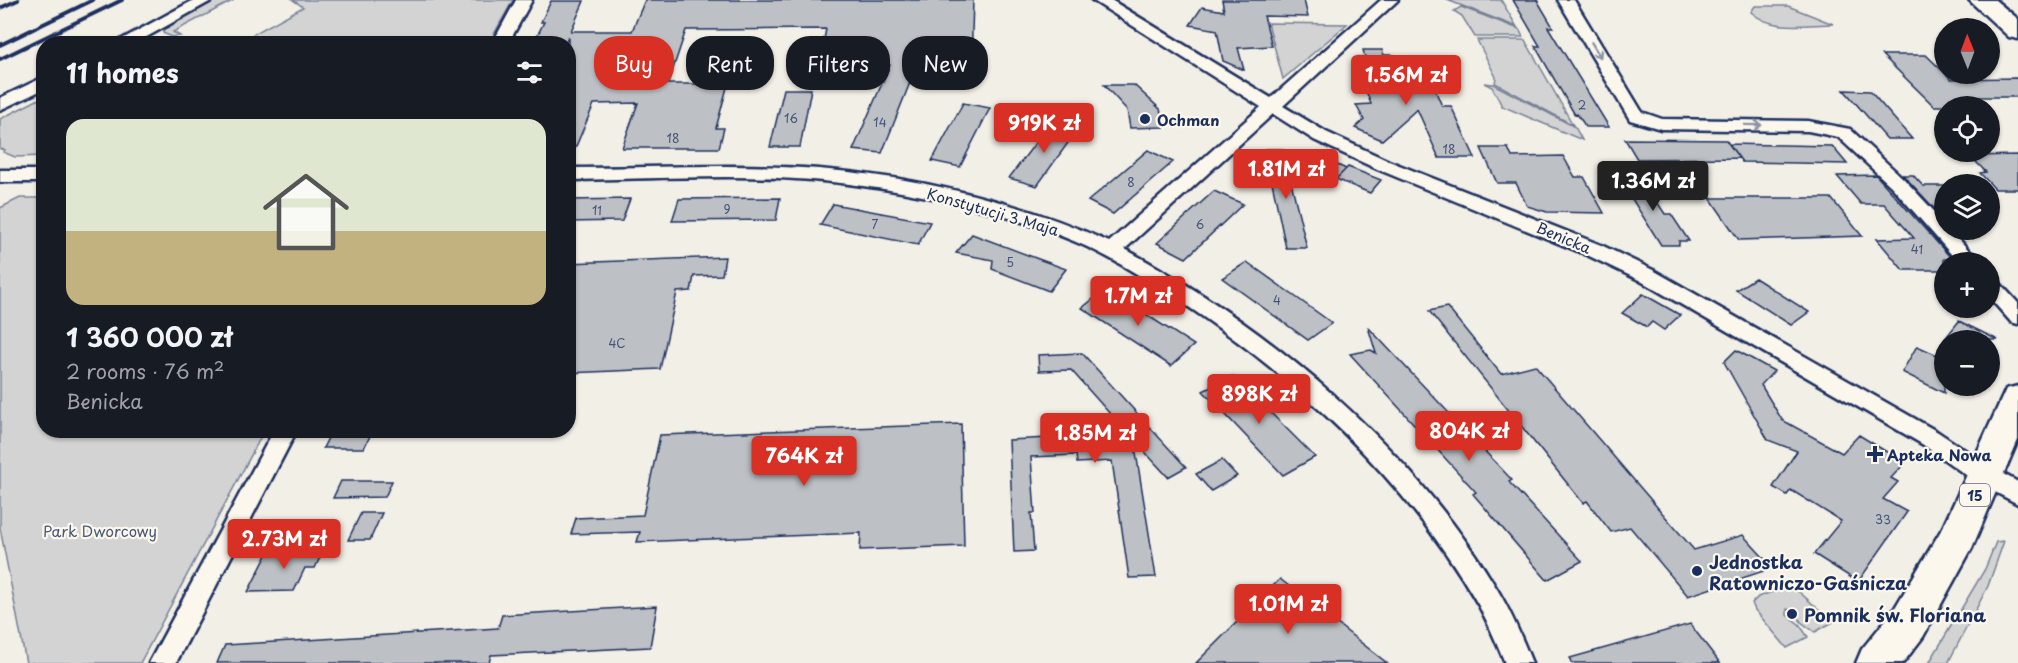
<!DOCTYPE html>
<meta charset="utf-8">
<style>
body{margin:0;font-family:"Playpen Sans",sans-serif;background:#20242c;color:#f1f3f6;height:100vh;display:flex;flex-direction:column;font-size:22px;white-space:nowrap}
*{box-sizing:border-box;margin:0}
p{font-size:20px;color:#9ea1a6}
.icon{flex:none;width:33px;height:33px;fill:none;stroke:currentColor;stroke-width:2;stroke-linecap:round;stroke-linejoin:round}
.map{position:relative;flex:1;overflow:hidden}
.sheet{position:absolute;left:36px;top:36px;width:540px;height:402px;display:flex;flex-direction:column;background:#171b24;border-radius:24px;box-shadow:0 2px 4px #0004}
.sheet>*{flex:none}
.hud{position:absolute;left:594px;top:36px;width:570px;height:54px;display:flex;gap:12px}
.needle{width:39px;rotate:359deg}
.buttons{position:absolute;left:1934px;top:18px;display:grid;gap:12px}
.buttons a{display:grid;place-items:center;width:66px;height:66px;border-radius:50%;background:#171b24;box-shadow:0 2px 4px #0004;font-size:30px}
.price{position:absolute;translate:-50% -51px;padding:0 14px;border-radius:6px;background:#d93025;color:#fff;font-size:20px;line-height:39px;filter:drop-shadow(0 2px 3px #0008)}
.price::after{content:'';position:absolute;left:50%;top:36px;width:18px;height:14px;margin-left:-9px;background:inherit;clip-path:polygon(0 0,100% 0,50% 100%)}
.price.active{background:#222;color:#fff}
ul{padding:0;list-style:none}
li{display:grid;align-content:center;gap:12px;height:318px;padding:0 30px}
li span{display:grid;place-items:center;height:186px;border-radius:18px;color:#555}
li>.icon{margin-inline-start:auto}
span .icon{width:108px;height:108px;fill:#fffc;stroke-width:1}
li b{font-size:26px}
h2{display:flex;justify-content:space-between;align-items:center;height:72px;padding:0 30px;font-size:26px}
.tag{padding:0 21px;border-radius:24px;background:#171b24;box-shadow:0 2px 4px #0004;font-size:21px;line-height:54px}
.tag.active{background:#d93025;color:#fff}
.map>svg:first-child{display:block}
</style>
<div class="map">
<svg width="2018" height="663" viewBox="0 0 2018 663">
<rect width="100%" height="100%" fill="#f2efe6"/>
<filter id="ink" filterUnits="userSpaceOnUse"><feTurbulence type="fractalNoise" baseFrequency=".0167" numOctaves="2"/><feDisplacementMap in="SourceGraphic" scale="12" xChannelSelector="R" yChannelSelector="G"/><feConvolveMatrix kernelMatrix="1 2 1 2 8 2 1 2 1" color-interpolation-filters="sRGB"/></filter>
<g filter="url(#ink)">
<path fill="#d2d3d2" stroke="#768198" stroke-width="1.5" d="M216,0H234L173,32L180,36L172,37L163,33L166,26Z
M293,0H513L490,41L237,43L303,7Z
M1447,0H1501L1517,27Z
M1755,6H1788L1833,24C1807,24 1772,32 1751,12Z
M1461,7L1519,29L1523,37H1475L1462,16L1454,11Z
M1268,23L1347,24L1283,79Z
M1477,40H1525L1573,125L1495,83L1496,77Z
M1484,83L1493,84L1575,127L1582,140L1502,106L1492,87Z
M43,97V156L15,157L3,152L5,150L0,149V119Z
M20,198H43L44,430L264,431L140,663H26L0,528V208Z
M2004,541L1988,586L1948,663H1929L1985,569L1996,542Z
M1783,588L1798,591L1833,622L1815,632L1801,622L1796,612L1787,609V615L1799,624L1808,637L1787,648L1755,610L1752,603L1758,597Z"/>
<path fill="#bdc0c4" stroke="#1b2f5e" stroke-width="1.5" d="M645,0H973L971,65H917L882,153L853,150L890,65L819,66L826,29L686,30L668,84H728L716,128H724L719,148H622L638,103L594,104L568,165V36L565,44H533L544,22H541L551,1H584L571,31H632Z
M1222,0H1304L1308,17L1264,16L1272,46L1238,48L1244,70L1223,61L1217,30L1190,25L1202,7L1224,11Z
M1513,0H1537L1553,27H1548L1609,127H1586L1577,114L1575,115L1535,46H1540Z
M1363,50H1382L1384,55H1394L1407,86L1440,88L1436,92L1442,106H1451L1475,158H1439L1417,109L1382,140L1355,128L1364,120L1356,105L1371,104L1354,60H1359L1358,57H1365Z
M1882,55H1926L1951,79L2018,78V97H1971L1981,106H1934Z
M1104,85H1134L1160,109L1164,127L1130,128L1127,110Z
M784,89H811L800,147H770Z
M1844,90L1870,91L1912,139H1887Z
M963,103L990,108L960,167L932,161Z
M1051,122L1078,129L1037,186L1009,178Z
M1625,139L1726,140L1739,158L1637,159Z
M1729,144L1832,146L1847,164L1742,162Z
M1481,148H1508L1512,157L1563,156L1575,177H1584L1604,213L1547,212L1527,206L1516,183H1497Z
M1265,149H1283L1307,248H1286Z
M1148,150L1173,162L1113,214L1088,201Z
M1312,153L1346,169L1348,167L1381,180L1370,193L1336,179L1346,169L1331,184L1296,168Z
M2018,155V189H1995L1980,173L1986,172L1970,156Z
M1876,175L1952,259H1944V270H1903L1877,239L1914,238L1884,204H1861L1837,176Z
M1903,175H1913L1923,186H1944V219Z
M1640,176L1665,214H1671L1689,241H1679V245H1661L1618,177Z
M1214,191L1243,204L1186,258L1157,243Z
M780,198L776,220L672,221L679,199Z
M1710,198H1831L1862,236L1739,240Z
M630,199L622,221L568,222V200Z
M833,204L930,222L918,245L820,225Z
M972,234L1041,260L1066,269L1049,291L992,269L993,260L956,253Z
M725,257L722,275L694,276L691,291L677,292L660,369L568,373V263Z
M1247,262L1286,290L1332,323L1308,340L1222,278Z
M1755,278L1809,312L1791,325L1736,290Z
M1106,289L1194,345L1171,366L1082,308Z
M1643,294L1680,315L1664,330L1652,322L1647,327L1622,313Z
M1447,307L1501,374L1535,365L1694,550L1743,535L1773,568L1688,596L1630,527L1611,532L1587,501L1583,503L1429,311Z
M1959,321L1998,340H1944Z
M1368,327L1512,480L1509,482L1582,561L1547,580L1473,494L1476,492L1350,354L1371,350L1376,353Z
M1917,346L1944,358V393L1902,372Z
M1736,350L1774,371L1761,385L1782,420L1842,453L1859,435L1905,463L1891,478L1898,482L1883,499L1907,512L1858,582L1814,554L1841,521L1791,490L1787,495L1773,487L1797,451L1768,440L1724,362Z
M1082,353L1186,467L1168,477L1134,440L1156,577L1129,578L1112,461L1077,463L1076,455L1031,457L1035,513H1031L1034,551L1014,552L1009,440L1128,434L1071,370L1039,371L1038,355Z
M1232,376L1236,378L1315,457L1283,475L1203,391Z
M961,424L964,546L860,550L861,533L637,542L640,532L571,534L576,518L643,515L660,435Z
M332,430H373L364,448H323Z
M1222,460L1237,476L1211,491L1196,474Z
M341,481H392L385,497L333,498Z
M361,513H382L370,540H348Z
M269,551H323L315,568H305L294,591L248,592Z
M1280,579L1387,663H1196Z
M657,606L650,647L491,655L489,663H217L225,645L498,628L502,615Z
M1690,624L1720,663H1571L1570,658Z"/>
<g fill="none" stroke-linecap="round" stroke-linejoin="round">
<g stroke="#1b2f5e" stroke-width="5">
<path id="minor" d="M194,0H213L134,44H113Z
M516,0H532L508,44H492Z
M1092,0H1111L1271,98L1381,0H1398L1283,106L1326,132L1389,161L1601,245L1653,270L1938,432L1992,468L2018,482V504L1976,482L1922,444L1639,280L1587,255L1377,169L1314,140L1273,114L1125,249C1269,327 1412,447 1497,589C1511,612 1522,638 1532,663H1505C1497,644 1489,624 1479,606C1408,481 1295,376 1175,298C1143,278 1112,257 1076,242C1009,214 936,196 863,186C766,171 666,179 568,180V168C652,168 736,163 819,169C917,177 1019,201 1109,242L1261,107Z
M1558,0H1574L1642,112L1662,119L1808,121L1850,129L1904,179L1944,222V230H1951L1979,262H1958L1892,187L1838,137L1808,131L1661,129L1630,120Z
M44,77V89L0,110V98Z
M0,170H44V182H0Z
M1989,277L1996,279L2018,303V324L2011,322L1989,297Z
M274,430H297L176,663H149Z"/>
</g>
<g stroke="#1b2f5e" stroke-width="5">
<path id="primary" d="M1969,0H1995L2018,19V39L2009,37Z
M2018,386V440L1972,548L1923,637L1903,663H1856L1862,649L1893,611L1943,527L2006,389Z"/>
</g>
<use href="#minor" fill="#fbf7ec" fill-rule="evenodd"/>
<use href="#primary" fill="#fbf7ec" fill-rule="evenodd"/>
<path stroke="#1b2f5e" stroke-width="4" d="M0,8L18,0
M0,45L93,0
M0,59L122,0"/>
</g>
<defs><path id="oneway-shaft" d="M-6 0H5M1.5-3L5.5 0L1.5 3" fill="none" stroke-width="1.6" stroke-linecap="round" stroke-linejoin="round" transform="scale(1.5)"/></defs>
<g stroke="#8b93a5">
<use href="#oneway-shaft" transform="translate(1596 50) rotate(59)"/>
<use href="#oneway-shaft" transform="translate(1753 125) rotate(1)"/>
</g>
</g>
<g fill="#1b2f5e" stroke="#fbf7ec" stroke-width="2">
<circle cx="1145" cy="119" r="6"/>
<path d="M1872 445h6v6h6v6h-6v6h-6v-6h-6v-6h6z"/>
<circle cx="1697" cy="571" r="6"/>
<circle cx="1792" cy="614" r="6"/>
</g>
<g text-anchor="middle" dominant-baseline="central" stroke-width="4.5" stroke-linejoin="round" paint-order="stroke">
<g font-size="12" fill="#445378">
<text x="1582" y="105">2</text>
<text x="791" y="118">16</text>
<text x="880" y="122">14</text>
<text x="673" y="138">18</text>
<text x="1449" y="149">18</text>
<text x="1131" y="182">8</text>
<text x="727" y="209">9</text>
<text x="597" y="210">11</text>
<text x="875" y="224">7</text>
<text x="1200" y="224">6</text>
<text x="1917" y="249">41</text>
<text x="1010" y="262">5</text>
<text x="1277" y="300">4</text>
<text x="617" y="343">4C</text>
<text x="1883" y="519">33</text>
</g>
<rect fill="#fbf7ec" stroke="#5e6b89" stroke-width="1.5" x="1960" y="484" width="30" height="22" rx="4.5"/>
<g font-size="14" font-weight="bold" fill="#1b2f5e">
<text x="1975" y="495">15</text>
</g>
<g font-size="15" font-weight="bold" fill="#1b2f5e" stroke="#fbf7ec" text-anchor="start">
<text x="1157" y="119">Ochman</text>
<text x="1887" y="454">Apteka Nowa</text>
</g>
<g font-size="15" fill="#1b2f5e" stroke="#fbf7ec">
<text transform="translate(993 211) rotate(16)">Konstytucji 3 Maja</text>
<text transform="translate(1564 237) rotate(23)">Benicka</text>
</g>
<g font-size="15" fill="#49587b" stroke="#fbf7ec">
<text x="100" y="530">Park Dworcowy</text>
</g>
<g font-size="18" font-weight="bold" fill="#1b2f5e" stroke="#fbf7ec" text-anchor="start">
<text x="1709" y="561">Jednostka<tspan x="1709" dy="21">Ratowniczo-Gaśnicza</tspan></text>
<text x="1804" y="614">Pomnik św. Floriana</text>
</g>
</g>
</svg>
<div class="buttons">
<a><svg class="needle" viewBox="-14 -14 28 28"><path d="M0-13l5 13h-10z" fill="#e53935"/><path d="M0 13l5-13h-10z" fill="#9ea1a6"/></svg></a>
<a><svg class="icon" aria-label="locate" viewBox="0 0 24 24"><circle cx="12" cy="12" r="6"/><path d="M12 2v4M12 18v4M2 12h4M18 12h4"/></svg></a>
<a><svg class="icon" aria-label="layers" viewBox="0 0 24 24"><path d="M12 4l9 5-9 5-9-5zM3 14l9 5 9-5"/></svg></a>
<a>+</a>
<a>−</a>
</div>
<b class="price" style="left:1406px;top:106px">1.56M zł</b>
<b class="price" style="left:1044px;top:154px">919K zł</b>
<b class="price" style="left:1286px;top:200px">1.81M zł</b>
<b class="price active" style="left:1653px;top:212px">1.36M zł</b>
<b class="price" style="left:1138px;top:327px">1.7M zł</b>
<b class="price" style="left:1259px;top:425px">898K zł</b>
<b class="price" style="left:1469px;top:462px">804K zł</b>
<b class="price" style="left:1095px;top:464px">1.85M zł</b>
<b class="price" style="left:804px;top:487px">764K zł</b>
<b class="price" style="left:284px;top:570px">2.73M zł</b>
<b class="price" style="left:1288px;top:635px">1.01M zł</b>
<div class="hud">
<a class="tag active">Buy</a>
<a class="tag">Rent</a>
<a class="tag">Filters</a>
<a class="tag">New</a>
</div>
<section class="sheet">
<h2>11 homes<svg class="icon" aria-label="filters" viewBox="0 0 24 24"><path d="M4 7h16M4 17h16"/><circle cx="9" cy="7" r="2"/><circle cx="15" cy="17" r="2"/></svg></h2>
<ul>
<li><span style="background:linear-gradient(#dfe7d0 60%,#c2b280 0)"><svg class="icon" aria-label="home" viewBox="0 0 24 24"><path d="M3 11l9-7 9 7M6 9v11h12V9"/></svg></span><div><b>1 360 000 zł</b><p>2 rooms · 76 m²</p><p>Benicka</p></div></li>
</ul>
</section>
</div>
